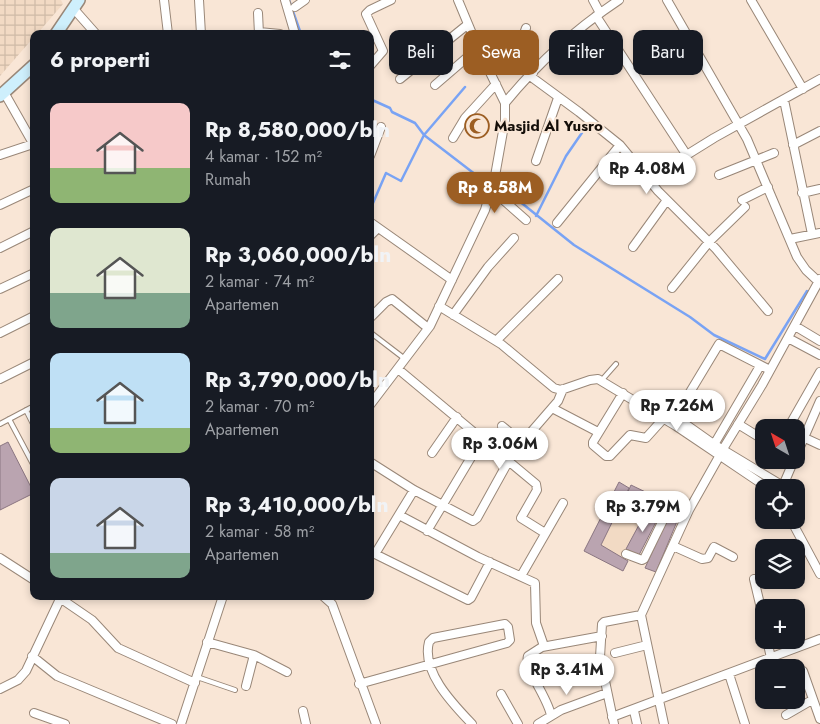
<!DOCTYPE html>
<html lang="id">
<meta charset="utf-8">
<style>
body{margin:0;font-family:Jost,sans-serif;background:#20242c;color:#f1f3f6;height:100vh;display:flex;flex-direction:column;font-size:19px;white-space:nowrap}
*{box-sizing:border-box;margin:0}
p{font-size:16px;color:#9ea1a6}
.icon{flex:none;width:28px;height:28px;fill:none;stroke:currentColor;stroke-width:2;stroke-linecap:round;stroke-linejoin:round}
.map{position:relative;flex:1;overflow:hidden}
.details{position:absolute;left:30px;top:30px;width:344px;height:570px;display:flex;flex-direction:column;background:#171b24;border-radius:10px;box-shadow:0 2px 8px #0003}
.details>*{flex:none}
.guide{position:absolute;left:389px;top:30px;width:356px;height:45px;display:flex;gap:10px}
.needle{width:32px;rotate:321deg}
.fabs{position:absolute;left:755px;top:419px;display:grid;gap:10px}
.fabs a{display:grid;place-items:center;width:50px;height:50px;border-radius:10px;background:#171b24;box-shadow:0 2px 8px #0003;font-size:25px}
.price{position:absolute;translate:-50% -42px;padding:0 11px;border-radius:18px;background:#fff;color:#222;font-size:16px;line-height:32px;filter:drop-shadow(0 1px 2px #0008)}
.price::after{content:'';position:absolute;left:50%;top:30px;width:15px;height:11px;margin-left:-8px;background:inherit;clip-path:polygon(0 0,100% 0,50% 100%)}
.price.on{background:#9c5e23;color:#fff}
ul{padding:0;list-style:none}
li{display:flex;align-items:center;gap:15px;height:125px;padding:0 20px}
li span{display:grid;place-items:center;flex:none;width:140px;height:100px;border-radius:10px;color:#555}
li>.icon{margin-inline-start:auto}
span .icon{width:60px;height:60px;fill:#fffc;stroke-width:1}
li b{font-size:21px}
h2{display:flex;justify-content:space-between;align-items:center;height:60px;padding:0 20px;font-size:21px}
.pill{padding:0 18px;border-radius:10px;background:#171b24;box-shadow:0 2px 8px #0003;font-size:18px;line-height:45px}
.pill.on{background:#9c5e23;color:#fff}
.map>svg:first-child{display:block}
</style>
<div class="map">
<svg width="820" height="724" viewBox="0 0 820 724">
<defs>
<pattern id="industrial-grid" width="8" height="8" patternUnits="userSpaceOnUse" patternTransform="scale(1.25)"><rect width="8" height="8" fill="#f2dac4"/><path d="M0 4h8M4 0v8" fill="none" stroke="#cfbaa7"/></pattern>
</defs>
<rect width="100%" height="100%" fill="#f9e6d6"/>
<path fill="#f2dac4" d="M626,496L649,507L622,558L601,545Z"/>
<path fill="url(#industrial-grid)" d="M0,0H61L63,4L37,34H34V37L0,76Z"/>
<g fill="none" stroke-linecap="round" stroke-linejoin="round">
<path stroke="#79a3f4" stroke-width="2.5" d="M289,0L301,34
M370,99L390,108L392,112L415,123L424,135L480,178
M498,184L574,245L690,317L714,335L765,359L807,291
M370,210L386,173L401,181L424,135L465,87
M536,216L566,156L588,124"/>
</g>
<path fill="#baa4b0" stroke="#8a7681" d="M477,116L486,127L476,136L467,125Z
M8,442L34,493L0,510V446Z
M619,482L629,488L601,545L628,561L623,571L584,551Z
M631,485L660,499L655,510L626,496Z
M647,510L659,516L639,555L626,549Z
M669,515L678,519L656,572L645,568Z"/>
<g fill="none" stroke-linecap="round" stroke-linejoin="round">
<g stroke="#998778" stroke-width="6">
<path id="lane" d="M371,333L405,359
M601,381L616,364
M26,410L34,426
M9,419L34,466
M0,424L34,406
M197,677L235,690"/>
</g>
<g stroke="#998778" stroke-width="10">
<path id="street" d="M164,0L168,34
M199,0L201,34
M285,0L295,34
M593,0L600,13
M667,0L747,139L797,257L806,270L820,283
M751,0L803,89
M295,7L305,0
M73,8L96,34
M258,13L259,34
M596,16L686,154
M526,28L520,45L533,73
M259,32L280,34
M370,66L383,51L366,14L370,10L391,0
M530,76L579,112L620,145L658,191L716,249L768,311
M400,79L467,25
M435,85L478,48
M5,94L34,145
M784,100L812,234
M505,103C537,64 577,28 619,0
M453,138L465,118L496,84
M793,145L820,131
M0,155L33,144
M370,156L381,127
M536,161L558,98
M719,175L774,153
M648,179L714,138L820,79
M491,189L526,220
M802,193L820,189
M742,200L768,187
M0,205L34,189
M370,222L452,280
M557,223L620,145
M370,236L378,228
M790,239L820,233
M633,247L667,200
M0,248L34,231
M672,288L709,242L745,207
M0,289L34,273
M439,306L501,344L554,388L561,390L590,380L598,379L676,426L768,488
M453,315L488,267L514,238
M370,318L386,302L392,299L428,328
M795,326L820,341
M0,333L34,316
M788,338L820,355
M496,341L558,279
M398,369L482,439L427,531
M0,379L34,362
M623,393L593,442V445L606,456H610L630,435L646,438L664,418
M657,404L715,445L783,486
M370,405L430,326L485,210L495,176L505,120V103L478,48L458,0
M552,408L598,432
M675,417L719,344L770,370
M738,424L764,440
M502,426L519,440L525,439L558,401L563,389
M788,428L820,372
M805,438L820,445
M482,439L536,484L537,490L521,518L545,533
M712,448L760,366
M723,449L762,385L820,279
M432,453L457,417
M796,456L820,401
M370,462L414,490L473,521L477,518L508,462
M782,488L794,460
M414,490L375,554L468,600L471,598L490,562
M399,515L478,557L535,583L536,623L544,646
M791,520L820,574
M673,546L702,559L708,558L714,547L733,557
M626,554L642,560L644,559L669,508L687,514
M0,558L34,580
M521,576L563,503
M754,579L764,621
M57,596L92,620L118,648L195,683
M323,596L332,604L376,724
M767,640L771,658
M207,642L254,655L287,672
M615,653L647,645
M32,656L57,676L172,724
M803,671L820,719
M729,674L745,724
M359,684L507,643L510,640L508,627L505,624L433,638L429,642C421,672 454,705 472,724
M246,686L254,655
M0,689L18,680L26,671L60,599
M501,694L518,724
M303,711L306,724
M634,711L637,724
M34,713L65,724
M786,715L812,700
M551,716C549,699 524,669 528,656L542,647L602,636
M612,717L820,639
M181,724L223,596
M538,724L561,710L607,693
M614,724L600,657L602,624L604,622L641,615
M664,724L641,615L689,510L720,455"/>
</g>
<g stroke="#998778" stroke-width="14">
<path id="secondary" d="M56,34L79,0
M0,96L34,65"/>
</g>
<use href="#lane" stroke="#fff" stroke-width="4"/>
<use href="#street" stroke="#fff" stroke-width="8"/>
<use href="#secondary" stroke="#ceeffc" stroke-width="11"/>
</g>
<defs>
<g id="mosque-ring" transform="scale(1.25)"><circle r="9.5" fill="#f9e6d6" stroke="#9c5e23" stroke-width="1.5"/><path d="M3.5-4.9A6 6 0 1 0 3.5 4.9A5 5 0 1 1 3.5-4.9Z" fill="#9c5e23"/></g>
</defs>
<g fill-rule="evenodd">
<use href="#mosque-ring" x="477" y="126"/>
</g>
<g text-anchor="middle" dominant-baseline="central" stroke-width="4.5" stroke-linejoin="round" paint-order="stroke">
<g font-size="15" font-weight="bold" fill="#140e09" stroke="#f9e6d6" text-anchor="start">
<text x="494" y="126">Masjid Al Yusro</text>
</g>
</g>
</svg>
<div class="fabs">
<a><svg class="needle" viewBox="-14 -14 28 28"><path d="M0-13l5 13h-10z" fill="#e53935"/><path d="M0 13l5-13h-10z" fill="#9ea1a6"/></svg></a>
<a><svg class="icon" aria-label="locate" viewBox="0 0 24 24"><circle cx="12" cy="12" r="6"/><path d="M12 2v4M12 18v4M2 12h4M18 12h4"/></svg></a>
<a><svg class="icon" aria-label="layers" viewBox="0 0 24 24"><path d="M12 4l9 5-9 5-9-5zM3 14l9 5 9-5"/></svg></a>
<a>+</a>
<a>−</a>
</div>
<b class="price" style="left:647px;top:195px">Rp 4.08M</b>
<b class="price on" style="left:495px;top:214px">Rp 8.58M</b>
<b class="price" style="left:677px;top:432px">Rp 7.26M</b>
<b class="price" style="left:500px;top:470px">Rp 3.06M</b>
<b class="price" style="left:643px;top:533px">Rp 3.79M</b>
<b class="price" style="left:567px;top:696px">Rp 3.41M</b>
<div class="guide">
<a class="pill">Beli</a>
<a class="pill on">Sewa</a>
<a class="pill">Filter</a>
<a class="pill">Baru</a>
</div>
<section class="details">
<h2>6 properti<svg class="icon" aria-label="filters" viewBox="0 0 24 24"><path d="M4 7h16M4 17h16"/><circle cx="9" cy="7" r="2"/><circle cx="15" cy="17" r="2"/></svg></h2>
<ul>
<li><span style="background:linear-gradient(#f6c9c9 65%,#8fb573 0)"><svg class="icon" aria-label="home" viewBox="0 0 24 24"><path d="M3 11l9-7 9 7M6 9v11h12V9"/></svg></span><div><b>Rp 8,580,000/bln</b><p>4 kamar · 152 m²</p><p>Rumah</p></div></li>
<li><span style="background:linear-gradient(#dfe7d0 65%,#7fa58c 0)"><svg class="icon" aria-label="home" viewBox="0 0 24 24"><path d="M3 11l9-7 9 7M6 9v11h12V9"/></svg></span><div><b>Rp 3,060,000/bln</b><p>2 kamar · 74 m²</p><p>Apartemen</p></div></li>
<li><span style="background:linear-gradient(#bfe0f5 75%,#8fb573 0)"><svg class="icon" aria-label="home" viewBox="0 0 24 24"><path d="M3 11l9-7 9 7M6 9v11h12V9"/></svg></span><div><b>Rp 3,790,000/bln</b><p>2 kamar · 70 m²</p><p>Apartemen</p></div></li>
<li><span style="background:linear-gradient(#c9d6e8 75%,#7fa58c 0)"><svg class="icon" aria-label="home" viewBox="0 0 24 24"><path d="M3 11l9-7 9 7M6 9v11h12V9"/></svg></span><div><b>Rp 3,410,000/bln</b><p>2 kamar · 58 m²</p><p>Apartemen</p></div></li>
</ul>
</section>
</div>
